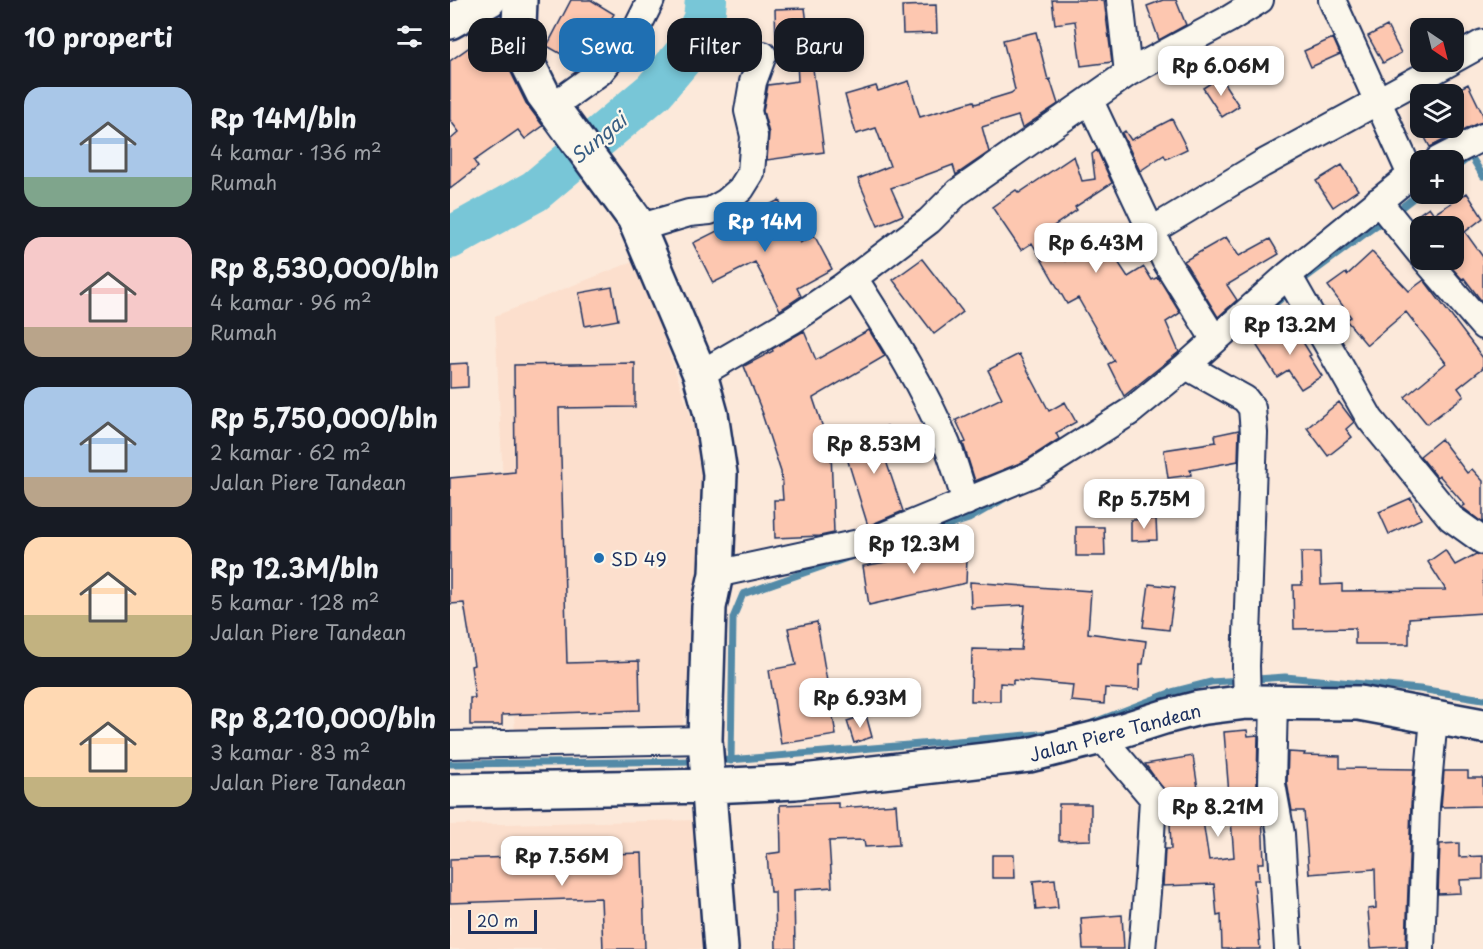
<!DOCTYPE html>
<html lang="id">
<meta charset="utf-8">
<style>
body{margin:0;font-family:"Playpen Sans",sans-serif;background:#242831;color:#f1f3f6;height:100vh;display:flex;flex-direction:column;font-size:22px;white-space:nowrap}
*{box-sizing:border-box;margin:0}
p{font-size:20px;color:#9ea1a6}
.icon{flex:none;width:33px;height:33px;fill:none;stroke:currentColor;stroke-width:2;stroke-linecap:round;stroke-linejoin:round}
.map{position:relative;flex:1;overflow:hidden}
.panel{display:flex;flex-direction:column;background:#171b24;width:450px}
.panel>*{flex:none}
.top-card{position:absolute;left:18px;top:18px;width:570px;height:54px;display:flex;gap:12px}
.needle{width:39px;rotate:145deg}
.buttons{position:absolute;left:960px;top:18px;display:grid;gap:12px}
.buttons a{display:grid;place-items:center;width:54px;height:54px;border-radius:12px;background:#171b24;box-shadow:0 3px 9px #0003;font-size:30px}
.scale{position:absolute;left:18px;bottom:15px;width:69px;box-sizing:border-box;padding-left:6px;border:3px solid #1b2f5e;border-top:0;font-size:16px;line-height:21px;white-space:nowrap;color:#1b2f5e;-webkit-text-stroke:4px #fbf7ec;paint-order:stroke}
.price{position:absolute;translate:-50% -51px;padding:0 14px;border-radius:12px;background:#fff;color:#222;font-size:20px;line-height:39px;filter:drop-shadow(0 2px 3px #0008)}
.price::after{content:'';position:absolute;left:50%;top:36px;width:18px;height:14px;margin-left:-9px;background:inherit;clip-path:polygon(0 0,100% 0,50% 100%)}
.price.on{background:#1f6fb2;color:#fff}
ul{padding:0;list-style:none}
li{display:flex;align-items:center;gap:18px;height:150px;padding:0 24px}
li span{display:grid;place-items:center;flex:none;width:168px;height:120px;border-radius:18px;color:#555}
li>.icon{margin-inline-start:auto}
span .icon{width:72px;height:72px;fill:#fffc;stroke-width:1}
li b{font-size:26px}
h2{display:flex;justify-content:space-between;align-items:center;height:72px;padding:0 24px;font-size:26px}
.pill{padding:0 21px;border-radius:18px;background:#171b24;box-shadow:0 3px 9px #0003;font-size:21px;line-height:54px}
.pill.on{background:#1f6fb2;color:#fff}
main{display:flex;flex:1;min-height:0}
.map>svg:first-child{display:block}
</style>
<main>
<section class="panel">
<h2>10 properti<svg class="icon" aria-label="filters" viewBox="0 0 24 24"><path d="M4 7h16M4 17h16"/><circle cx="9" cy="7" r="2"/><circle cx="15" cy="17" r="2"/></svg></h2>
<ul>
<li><span style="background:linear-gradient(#a9c7e8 75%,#7fa58c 0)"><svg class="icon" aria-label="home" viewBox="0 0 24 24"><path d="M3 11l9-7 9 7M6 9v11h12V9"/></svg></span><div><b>Rp 14M/bln</b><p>4 kamar · 136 m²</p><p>Rumah</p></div></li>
<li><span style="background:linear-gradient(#f6c9c9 75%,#b9a48a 0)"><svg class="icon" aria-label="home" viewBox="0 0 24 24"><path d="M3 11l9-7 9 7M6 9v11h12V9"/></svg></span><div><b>Rp 8,530,000/bln</b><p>4 kamar · 96 m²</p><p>Rumah</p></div></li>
<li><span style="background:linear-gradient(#a9c7e8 75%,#b9a48a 0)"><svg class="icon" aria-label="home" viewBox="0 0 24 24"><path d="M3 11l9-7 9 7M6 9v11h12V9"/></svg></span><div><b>Rp 5,750,000/bln</b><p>2 kamar · 62 m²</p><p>Jalan Piere Tandean</p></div></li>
<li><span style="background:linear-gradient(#ffd9b3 65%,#c2b280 0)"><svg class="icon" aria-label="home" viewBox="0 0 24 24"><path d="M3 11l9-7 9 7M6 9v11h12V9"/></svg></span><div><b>Rp 12.3M/bln</b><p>5 kamar · 128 m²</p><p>Jalan Piere Tandean</p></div></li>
<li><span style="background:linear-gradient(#ffd9b3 75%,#c2b280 0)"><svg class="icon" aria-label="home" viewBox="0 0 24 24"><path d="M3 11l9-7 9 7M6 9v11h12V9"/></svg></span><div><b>Rp 8,210,000/bln</b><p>3 kamar · 83 m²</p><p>Jalan Piere Tandean</p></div></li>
</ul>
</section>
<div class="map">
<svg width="1033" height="949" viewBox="0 0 1033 949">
<rect width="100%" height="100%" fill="#fce9da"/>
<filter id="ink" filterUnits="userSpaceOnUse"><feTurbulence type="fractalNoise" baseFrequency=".0167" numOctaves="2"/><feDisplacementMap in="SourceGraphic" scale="12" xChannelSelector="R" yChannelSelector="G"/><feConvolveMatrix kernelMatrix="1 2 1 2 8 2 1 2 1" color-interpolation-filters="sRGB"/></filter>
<g filter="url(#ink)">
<path fill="#fcdfcd" d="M187,260L259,469L253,565L232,732L65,733L45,316Z
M250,820L253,949H0V825Z"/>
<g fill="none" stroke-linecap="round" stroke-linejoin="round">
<path stroke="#538aa7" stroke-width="7" d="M1021,156L1033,176
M1004,169L1021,156
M944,213L970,193
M820,308L854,279L935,219
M454,540L519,519L559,496
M642,723L722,692L761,682L835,677L970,689L1033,699
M267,761L602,733
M281,761L283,618L293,594L403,556
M0,764L249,761"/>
<path stroke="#78c6d7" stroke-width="42" d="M0,238L85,191L204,91L240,48L254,19L256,0"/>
</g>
<path fill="#fdc7b0" stroke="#1b2f5e" stroke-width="1.5" d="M121,0H141L164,14L146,45L140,41L127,63L97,46Z
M602,0H654L662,62L631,66L625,21L605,24Z
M713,0H726L736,25L709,40L697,6Z
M486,5L487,33L453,34L452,6Z
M355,8L374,152L317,160L319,133L313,111L318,85L348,81L346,42H326L325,9Z
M937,26L951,53L933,63L918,36Z
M45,29L52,39L57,64L76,103L93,126L75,139L68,130L24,161L28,167L0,189V140L9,132L0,120V61Z
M586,32L598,80L600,79L608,104L572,128L568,116L532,127L539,152L507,174L506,175L503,165L441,188L453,215L428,226L408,179L440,166L426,128L406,134L395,95L426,86L428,91L459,81L470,117L524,101L525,104L561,93L565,90L553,40Z
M883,38L890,54L861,67L854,51Z
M770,77L789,106L772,117L753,88Z
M1018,84L1033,115V122L1026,124L980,147L963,115L970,110V128H1004V94H999Z
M722,119L737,149L716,159L714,155L690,171L672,133L675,131L681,140Z
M647,150L662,183L625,207L627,210L595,232L615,261L651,236L678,277L694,267L702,280L708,277L730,313L716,322L729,352L674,396L658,364L664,361L628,298L617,304L582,243L571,250L542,207L566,190L569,193L624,156L632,181L645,179L642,154Z
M892,165L908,190L883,207L866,181Z
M1017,193L1033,218L1015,232L1033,257V303L1014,278L1012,279L995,260H1004V226H970V230L962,219L979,207L984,214Z
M329,200L350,243L364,235L382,269L347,288L351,296L330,310L305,262L263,283L243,243Z
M776,237L789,256L820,239L829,254L777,285L787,300L768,317L734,261Z
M922,252L959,291L974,280L1033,358V368L1008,388L1014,396L977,424L955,397L996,363L956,312L917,345L896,320L901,317L878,286L896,273L897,275Z
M472,259L513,312L484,334L443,280Z
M162,287L168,320L135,326L129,293Z
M841,323L861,355L859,356L872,376L851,389L838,370L827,377L807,346Z
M419,330L435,356L363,398L381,452L384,533L370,536L325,538L324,500H333L331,472L312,414H313L294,366L323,351L322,349L354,331L366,360Z
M569,354L599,411L615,402L626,422L606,433L609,439L575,461L525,481L513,443L516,442L506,420L552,398L538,370Z
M18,363V387L0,388V364Z
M185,363V407L109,408L110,457H111L117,663L189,661L190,710L52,715V725H20V698H25L21,666L24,665L14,603L0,604V478L65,472L64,365Z
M889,402L904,422L896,429L902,437L878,456L857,428Z
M437,426L446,446L433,452L453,511L418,526L393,445Z
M789,430L788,461L740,470L741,475L718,478L714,450L766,442L765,435Z
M991,439L1017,473L1022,469L1033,481V523L1012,507L1015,505L989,475L987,477L970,456Z
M961,498L971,519L939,534L929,512Z
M706,519L707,540L681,541V520Z
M626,527H654L655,556H626Z
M497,546L500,559L517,558L516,583L419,605L413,566L465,557L464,553Z
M995,550L1005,565L1026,554L1033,556V613L959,618V644H905V628L844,629L843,585H852L851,552H870L871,585L892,584V591L996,590L978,562Z
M520,582L641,591L638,633L696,641L693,664H690L689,690L655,688L654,704L621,701L623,685L563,680V684L550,683V701H521L522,649L571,650L575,605L521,608Z
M699,584L725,587L719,630L693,627Z
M367,622L386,735L331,744L319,670L346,665L338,628Z
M416,715L422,737L404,743L397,721Z
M797,730L798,736L808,735L807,784L812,812L814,863H808L809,880H804L810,949H772L771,915L767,916L764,884L713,886L715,849H721L719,797L695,764L743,756L759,860L784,857L774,732Z
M838,752L855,753L854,755L890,756V768L964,769L961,805L956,946L921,948L918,909L926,908L925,869L859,874L854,811H842L837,783Z
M994,771H1018V778H1033V806L991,807Z
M388,803V808L446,804L449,845L415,847L414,840L379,841L382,887L344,890L345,949H326L325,892H320L317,854L331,852L330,805Z
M609,804H641V840L609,841Z
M1009,843V857L1033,856V879L1010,880L1011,893L988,894L990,844Z
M192,853L195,949H153L151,898L0,903V859Z
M542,855H564L565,878H542Z
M605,879L608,908L586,910L583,881Z
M672,915L674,949H633L631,918Z"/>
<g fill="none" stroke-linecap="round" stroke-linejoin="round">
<g stroke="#1b2f5e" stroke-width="30">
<path id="street" d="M670,0L678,73
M882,0L961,175
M1004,59L1033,43
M640,101L715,260L765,340
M103,106L150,72L187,28L201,0
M988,160L1033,137
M928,201L970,253
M188,228L239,213L260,211L276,202L291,189L301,173L304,136L298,111L303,82L313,55
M701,231L812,164L1000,62
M976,260L1033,326
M838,275L920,419L1001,518L1033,541
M404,278C437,330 472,383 495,440C504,460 509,481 516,502
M736,366L795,399L802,408L804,433L796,666L797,702
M250,374L343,320L392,287L479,221L508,192L678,73L779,19L810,0
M266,574L423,540L582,474L681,411L736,366L838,275L961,175L970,169
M824,702L822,784L831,834L838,949
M651,737L703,798L699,870L692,949
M0,745L255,740
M971,949L976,806L984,718"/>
</g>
<g stroke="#1b2f5e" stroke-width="38">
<path id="secondary" d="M70,0L69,26L74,56L93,94L184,218L250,374L261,414L270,474L266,574L259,607L255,740L271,949
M0,791L260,786L345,782L579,755L651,737L714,717L749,708L797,702L909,703L1033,726"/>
</g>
<g stroke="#1b2f5e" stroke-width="38">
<path id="highway" d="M0,22L39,0"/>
</g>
<use href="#street" stroke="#fbf7ec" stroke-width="26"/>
<use href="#secondary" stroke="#fbf7ec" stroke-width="33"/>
<use href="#highway" stroke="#fbf7ec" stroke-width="33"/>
</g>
</g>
<circle fill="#1f6fb2" stroke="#fbf7ec" stroke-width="2" cx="149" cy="558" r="6"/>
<g text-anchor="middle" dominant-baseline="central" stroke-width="4.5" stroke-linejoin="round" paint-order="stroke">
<g font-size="18" fill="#1b2f5e" stroke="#fbf7ec" text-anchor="start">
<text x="161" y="558">SD 49</text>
</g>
<g font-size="18" fill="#1b2f5e" stroke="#fbf7ec">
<text transform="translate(665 732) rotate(-15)">Jalan Piere Tandean</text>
</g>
<g font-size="20" font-style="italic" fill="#375c82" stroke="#fbf7ec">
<text transform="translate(148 138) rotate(-40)">Sungai</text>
</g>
</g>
</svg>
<div class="buttons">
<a><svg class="needle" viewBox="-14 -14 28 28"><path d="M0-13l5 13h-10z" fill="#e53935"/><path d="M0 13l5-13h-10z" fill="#9ea1a6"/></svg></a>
<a><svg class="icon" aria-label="layers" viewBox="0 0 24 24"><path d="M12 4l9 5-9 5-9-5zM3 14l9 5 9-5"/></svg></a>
<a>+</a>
<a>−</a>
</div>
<div class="scale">20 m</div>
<b class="price" style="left:771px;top:97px">Rp 6.06M</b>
<b class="price on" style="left:315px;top:253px">Rp 14M</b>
<b class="price" style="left:646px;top:274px">Rp 6.43M</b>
<b class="price" style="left:840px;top:356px">Rp 13.2M</b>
<b class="price" style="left:424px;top:475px">Rp 8.53M</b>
<b class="price" style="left:694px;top:530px">Rp 5.75M</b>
<b class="price" style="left:464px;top:575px">Rp 12.3M</b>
<b class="price" style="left:410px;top:729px">Rp 6.93M</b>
<b class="price" style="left:768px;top:838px">Rp 8.21M</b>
<b class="price" style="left:112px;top:887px">Rp 7.56M</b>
<div class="top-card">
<a class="pill">Beli</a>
<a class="pill on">Sewa</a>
<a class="pill">Filter</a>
<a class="pill">Baru</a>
</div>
</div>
</main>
